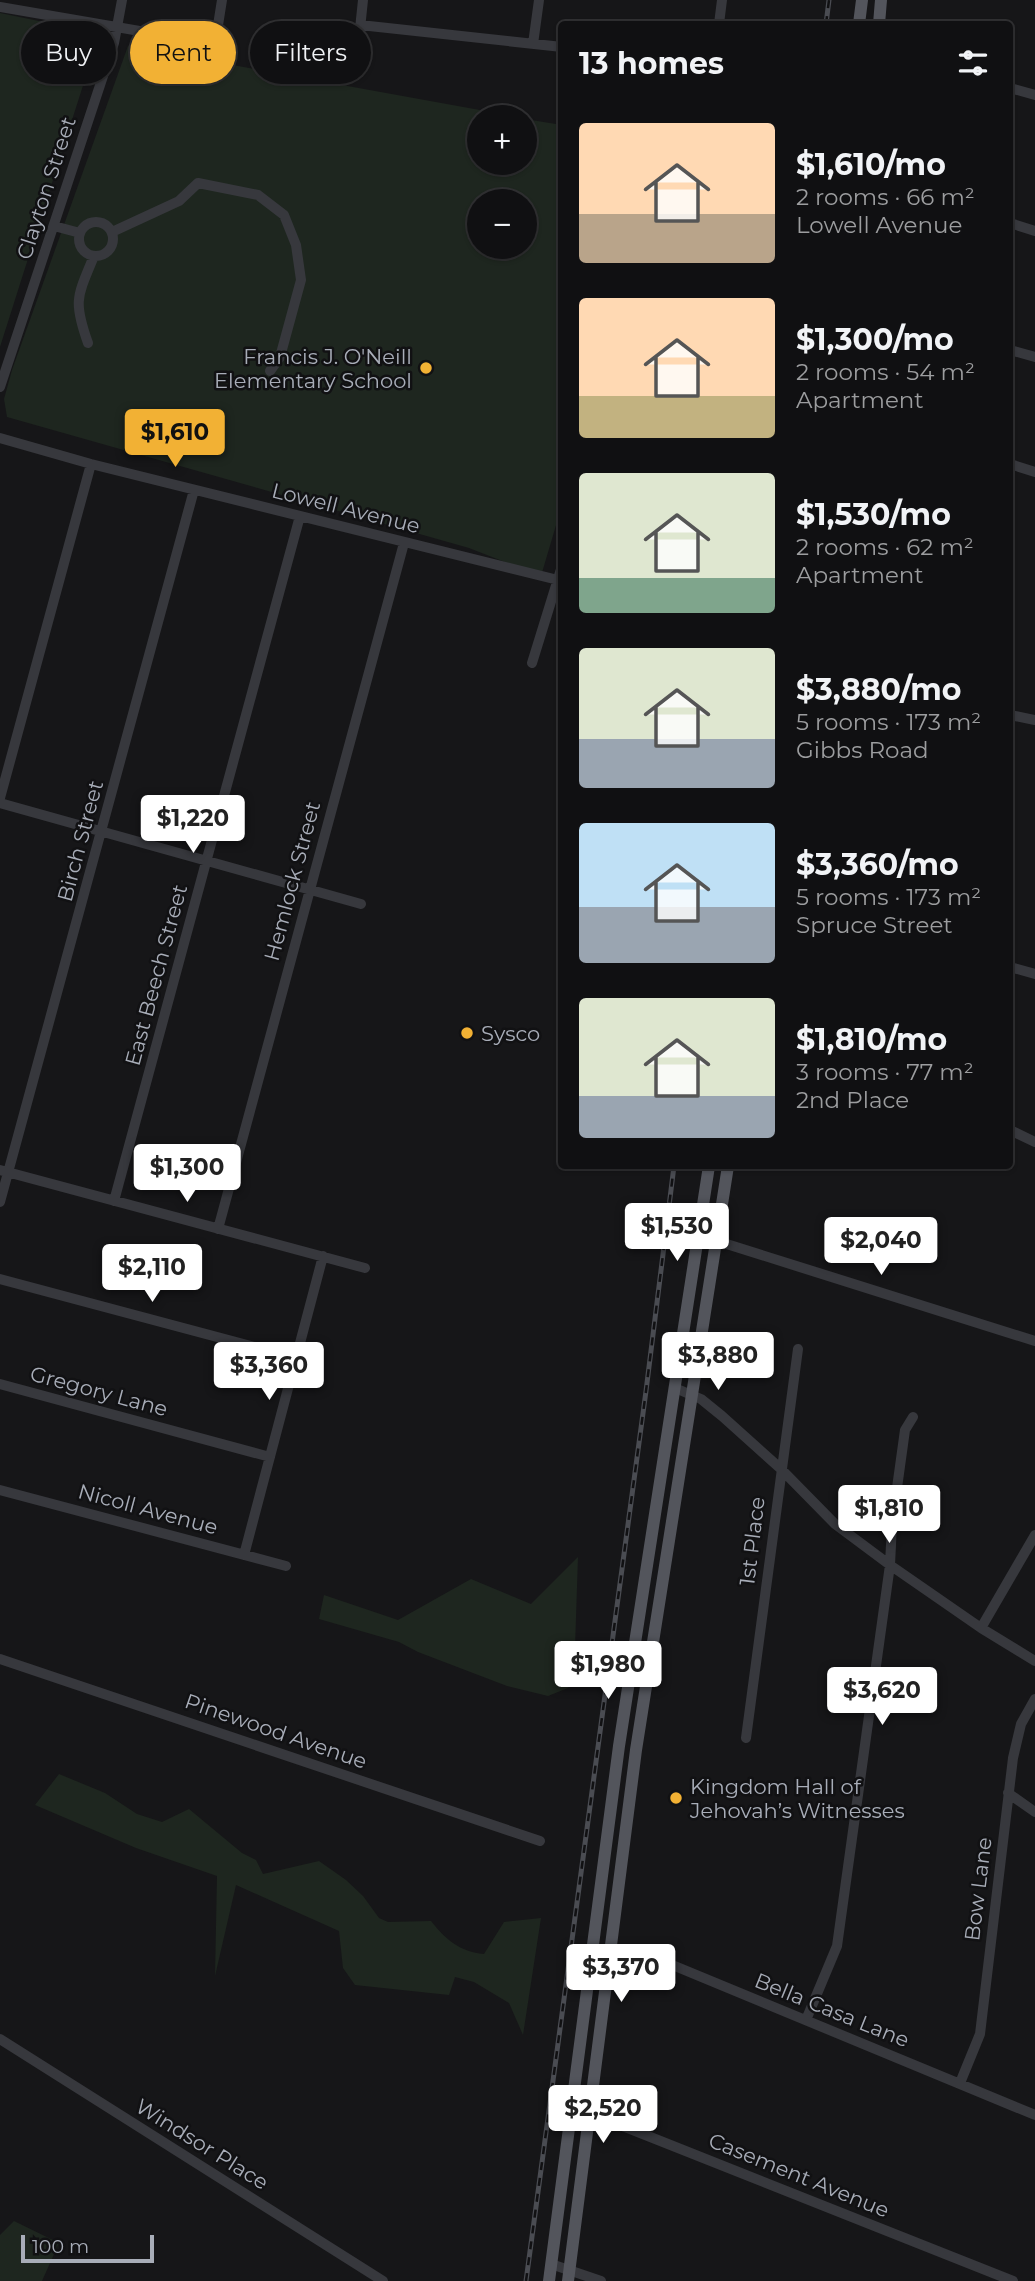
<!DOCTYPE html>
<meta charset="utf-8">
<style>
body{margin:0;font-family:Montserrat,sans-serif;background:#19191b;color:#f1f3f6;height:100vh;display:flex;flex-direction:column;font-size:26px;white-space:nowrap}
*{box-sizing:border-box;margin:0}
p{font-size:23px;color:#9c9d9f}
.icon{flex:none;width:38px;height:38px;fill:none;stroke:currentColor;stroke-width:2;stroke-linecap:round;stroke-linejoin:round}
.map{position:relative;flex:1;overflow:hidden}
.panel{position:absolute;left:558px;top:21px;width:455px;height:1148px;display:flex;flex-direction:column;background:#101012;border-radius:7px;box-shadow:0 2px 5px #0004,0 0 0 2px #303032}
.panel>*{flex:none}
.guide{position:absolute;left:21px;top:21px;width:432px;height:63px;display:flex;gap:14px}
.controls{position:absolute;left:467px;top:105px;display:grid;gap:14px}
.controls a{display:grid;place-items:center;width:70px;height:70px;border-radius:50%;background:#101012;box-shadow:0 2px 5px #0004,0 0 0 2px #303032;font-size:35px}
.scale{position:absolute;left:21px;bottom:18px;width:133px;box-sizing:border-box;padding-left:7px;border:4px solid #a8adb8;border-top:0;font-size:19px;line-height:24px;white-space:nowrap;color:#a8adb8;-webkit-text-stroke:5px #111113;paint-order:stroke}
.price{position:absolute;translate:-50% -60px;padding:0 16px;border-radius:7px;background:#fff;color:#222;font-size:23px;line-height:46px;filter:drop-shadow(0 2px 4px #0008)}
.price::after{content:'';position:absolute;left:50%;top:42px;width:21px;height:16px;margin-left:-10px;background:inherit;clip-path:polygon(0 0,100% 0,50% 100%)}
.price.active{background:#f2b134;color:#111}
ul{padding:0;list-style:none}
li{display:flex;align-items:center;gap:21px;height:175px;padding:0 21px}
li span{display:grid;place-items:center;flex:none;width:196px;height:140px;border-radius:7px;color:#555}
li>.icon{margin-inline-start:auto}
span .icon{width:84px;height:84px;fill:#fffc;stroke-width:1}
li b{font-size:30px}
h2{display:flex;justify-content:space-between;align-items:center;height:84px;padding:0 21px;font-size:30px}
.pill{padding:0 24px;border-radius:32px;background:#101012;box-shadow:0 2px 5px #0004,0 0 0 2px #303032;font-size:24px;line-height:63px}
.pill.active{background:#f2b134;color:#111}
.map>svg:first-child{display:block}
</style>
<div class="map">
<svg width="1035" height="2281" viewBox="0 0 1035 2281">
<rect width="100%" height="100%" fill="#161618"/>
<path fill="#1e261f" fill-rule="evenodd" d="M0,13L102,34L89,78L86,76L0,347Z
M128,46L518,117H480V163H525V119L562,125V505L541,576L469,548L7,417L4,399L12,370ZM480,201H525V247H480Z
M578,1557L574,1678L568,1688L548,1696L507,1686L418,1652L399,1642L319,1619L324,1595L398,1620L471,1579L531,1604Z
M59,1774L105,1793L137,1814L162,1822L189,1809L242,1853L256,1860L263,1874L319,1861L346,1880L363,1896L379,1918L388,1922L431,1921C445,1939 460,1952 484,1954L504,1922L541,1918L523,2035L509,2003L474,1982L455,1977L449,1995L355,1985L343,1968L339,1931L236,1885L215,1976L217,1876L136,1848L35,1805Z
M14,2221L59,2243L42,2281H0V2235Z"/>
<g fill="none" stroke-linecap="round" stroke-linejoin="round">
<path stroke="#37383d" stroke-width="10" d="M0,7L215,44L222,0
M719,24L722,0
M360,25L562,47
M533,44L539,0
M356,67L363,0
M1010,88L1035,95
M79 239a17 17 0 1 1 34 0a17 17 0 1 1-34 0Z
M1010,223L1035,231
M54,226L80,233
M112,232L179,201L198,183L258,195L284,215L296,245L301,280L280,357L270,371
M88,343C73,301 77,297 94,256
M1010,350L1035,357
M0,387L114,43L122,0
M0,438L91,464L562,581
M1010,464L1035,472
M532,663L562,566
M1010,715L1035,720
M0,798L91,464
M0,803L361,904
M1010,967L1035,974
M1010,1130L1035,1142
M0,1170L365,1268
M114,1201L300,516
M0,1202L194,490
M218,1229L404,543
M698,1235L1035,1341
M0,1279L296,1358
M0,1384L270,1457
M675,1388L701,1399L722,1416L781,1469L835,1524L890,1565L981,1628L1035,1661
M0,1490L286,1566
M244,1555L323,1256
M981,1628L1035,1535
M0,1659L540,1841
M746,1738L798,1349
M1008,1793L1035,1812
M611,1949L653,1957L1035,2115
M806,2020L837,1946L890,1565L892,1524L905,1430L913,1417
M0,2039L383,2281
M960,2083L980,2034L1013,1758L1021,1724L1035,1699
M571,2108L600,2117L1013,2281
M551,2264L601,2281"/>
<path stroke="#53555c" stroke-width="12" d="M859,24L862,0
M879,24L881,0
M549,2281L619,1746L709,1166
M568,2281L636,1750L728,1166"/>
<g stroke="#4a4c52" stroke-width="5">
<path id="rail" d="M826,24L829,0
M526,2281L646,1391L674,1166"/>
</g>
<use href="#rail" stroke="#111113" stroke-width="2.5" stroke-dasharray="8" stroke-linecap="butt"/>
</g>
<g fill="#f2b134" stroke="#111113" stroke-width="2.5">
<circle cx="426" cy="368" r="7"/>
<circle cx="467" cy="1033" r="7"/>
<circle cx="676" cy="1798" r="7"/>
</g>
<g text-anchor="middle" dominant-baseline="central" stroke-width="5" stroke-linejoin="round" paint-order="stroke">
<g font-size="21" fill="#a8adb8" stroke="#111113">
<text transform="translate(46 188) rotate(-72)">Clayton Street</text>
<text transform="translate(346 508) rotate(14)">Lowell Avenue</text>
<text transform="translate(80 841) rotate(-75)">Birch Street</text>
<text transform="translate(292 881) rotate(-75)">Hemlock Street</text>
<text transform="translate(156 975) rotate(-75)">East Beech Street</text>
<text transform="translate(99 1391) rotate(15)">Gregory Lane</text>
<text transform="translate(148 1509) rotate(15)">Nicoll Avenue</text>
<text transform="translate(752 1541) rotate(-83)">1st Place</text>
<text transform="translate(276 1731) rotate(19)">Pinewood Avenue</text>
<text transform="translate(978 1889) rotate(-83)">Bow Lane</text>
<text transform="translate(832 2010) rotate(22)">Bella Casa Lane</text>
<text transform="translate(202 2144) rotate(32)">Windsor Place</text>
<text transform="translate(799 2175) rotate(22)">Casement Avenue</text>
</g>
<g font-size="21" fill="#a8adb8" stroke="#111113" text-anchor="start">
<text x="412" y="356" text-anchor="end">Francis J. O'Neill<tspan x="412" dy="24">Elementary School</tspan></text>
<text x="481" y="1033">Sysco</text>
<text x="690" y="1786">Kingdom Hall of<tspan x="690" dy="24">Jehovah’s Witnesses</tspan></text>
</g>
</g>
</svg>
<div class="controls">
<a>+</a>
<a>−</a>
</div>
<div class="scale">100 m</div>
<b class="price active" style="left:175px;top:469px">$1,610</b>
<b class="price" style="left:193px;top:855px">$1,220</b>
<b class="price" style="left:187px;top:1204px">$1,300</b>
<b class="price" style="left:677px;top:1263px">$1,530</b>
<b class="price" style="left:881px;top:1277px">$2,040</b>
<b class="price" style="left:152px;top:1304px">$2,110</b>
<b class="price" style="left:718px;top:1392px">$3,880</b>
<b class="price" style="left:269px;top:1402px">$3,360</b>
<b class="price" style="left:889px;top:1545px">$1,810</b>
<b class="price" style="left:608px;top:1701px">$1,980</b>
<b class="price" style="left:882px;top:1727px">$3,620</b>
<b class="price" style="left:621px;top:2004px">$3,370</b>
<b class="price" style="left:603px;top:2145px">$2,520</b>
<div class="guide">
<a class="pill">Buy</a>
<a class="pill active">Rent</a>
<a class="pill">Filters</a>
</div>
<section class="panel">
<h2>13 homes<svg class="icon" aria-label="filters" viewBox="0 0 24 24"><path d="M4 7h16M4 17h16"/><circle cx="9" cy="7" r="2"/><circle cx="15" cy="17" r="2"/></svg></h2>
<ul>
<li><span style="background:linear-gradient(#ffd9b3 65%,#b9a48a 0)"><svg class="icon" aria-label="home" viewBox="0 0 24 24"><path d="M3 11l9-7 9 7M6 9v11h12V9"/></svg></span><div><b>$1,610/mo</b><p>2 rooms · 66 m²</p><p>Lowell Avenue</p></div></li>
<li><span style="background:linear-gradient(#ffd9b3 70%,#c2b280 0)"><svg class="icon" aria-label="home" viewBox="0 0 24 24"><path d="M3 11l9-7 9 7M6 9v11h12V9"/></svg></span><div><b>$1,300/mo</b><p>2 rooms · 54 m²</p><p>Apartment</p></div></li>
<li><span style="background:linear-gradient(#dfe7d0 75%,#7fa58c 0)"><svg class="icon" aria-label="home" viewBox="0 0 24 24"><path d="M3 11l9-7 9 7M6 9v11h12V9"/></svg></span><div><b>$1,530/mo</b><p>2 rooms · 62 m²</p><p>Apartment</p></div></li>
<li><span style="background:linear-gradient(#dfe7d0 65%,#9aa5b1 0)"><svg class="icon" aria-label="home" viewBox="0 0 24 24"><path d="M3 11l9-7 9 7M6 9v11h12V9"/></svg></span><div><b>$3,880/mo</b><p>5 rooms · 173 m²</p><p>Gibbs Road</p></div></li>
<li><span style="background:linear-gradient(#bfe0f5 60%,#9aa5b1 0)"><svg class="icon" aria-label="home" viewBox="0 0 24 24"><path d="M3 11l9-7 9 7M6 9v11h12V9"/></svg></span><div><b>$3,360/mo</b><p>5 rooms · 173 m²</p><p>Spruce Street</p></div></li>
<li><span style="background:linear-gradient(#dfe7d0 70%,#9aa5b1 0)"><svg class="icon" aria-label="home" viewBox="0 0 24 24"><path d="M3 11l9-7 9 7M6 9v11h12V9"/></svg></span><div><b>$1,810/mo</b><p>3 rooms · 77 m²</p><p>2nd Place</p></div></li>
</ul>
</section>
</div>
